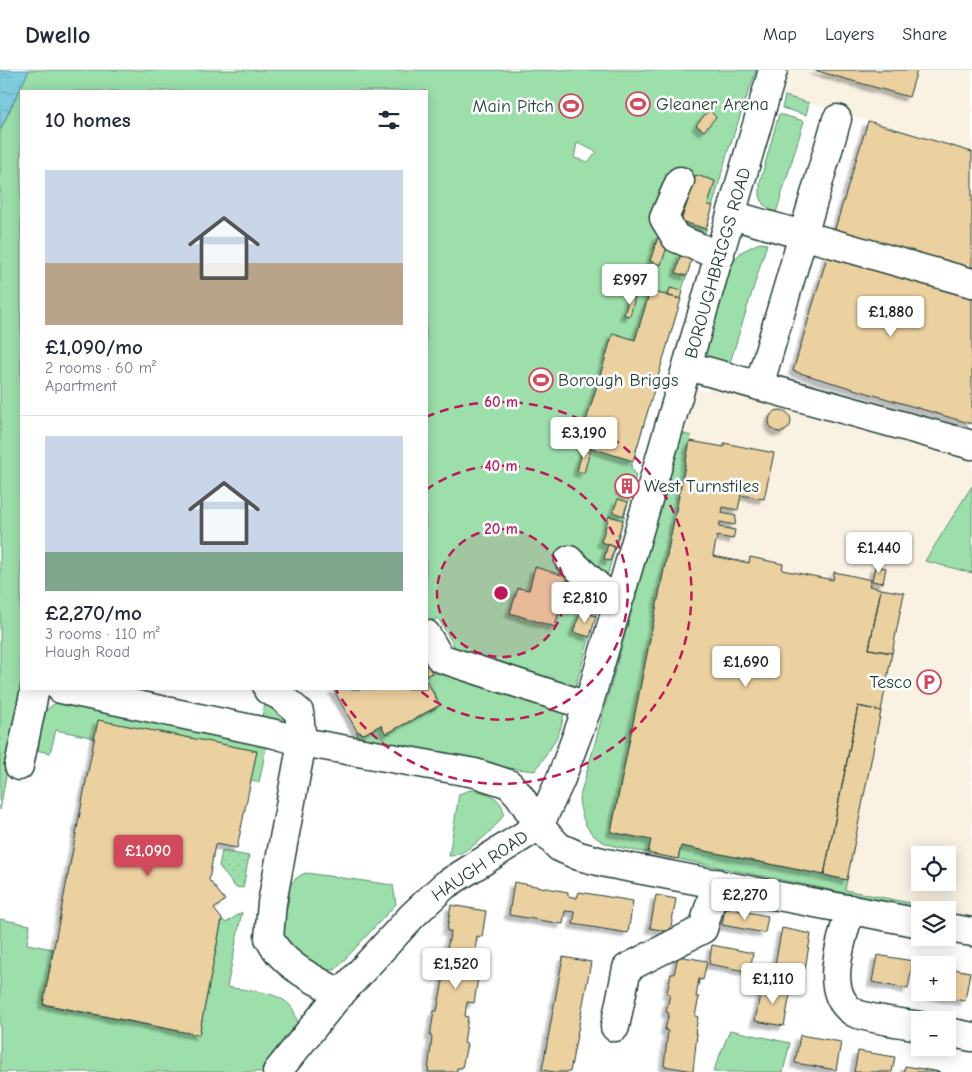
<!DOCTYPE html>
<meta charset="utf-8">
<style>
body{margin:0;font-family:"Comic Neue",sans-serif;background:#f2f2f3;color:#1f2937;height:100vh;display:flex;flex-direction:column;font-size:19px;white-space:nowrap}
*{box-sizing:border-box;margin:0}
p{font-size:16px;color:#747a83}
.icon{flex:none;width:28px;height:28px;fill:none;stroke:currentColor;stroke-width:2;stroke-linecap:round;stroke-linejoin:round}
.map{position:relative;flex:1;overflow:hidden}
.panel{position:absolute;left:20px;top:20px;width:408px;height:600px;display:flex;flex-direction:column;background:#fff;border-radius:0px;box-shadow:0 2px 12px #0003}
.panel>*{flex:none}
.buttons{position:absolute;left:911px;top:776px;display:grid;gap:10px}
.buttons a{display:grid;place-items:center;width:45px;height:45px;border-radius:0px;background:#fff;box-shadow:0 2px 12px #0003;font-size:25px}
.price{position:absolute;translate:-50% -42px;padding:0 11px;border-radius:5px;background:#fff;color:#222;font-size:16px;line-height:32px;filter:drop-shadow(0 1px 2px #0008)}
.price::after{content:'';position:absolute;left:50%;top:30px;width:15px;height:11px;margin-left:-8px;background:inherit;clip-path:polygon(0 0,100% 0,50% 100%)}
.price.on{background:#d1495b;color:#fff}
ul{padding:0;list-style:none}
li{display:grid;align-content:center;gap:10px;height:265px;padding:0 25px}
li+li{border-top:1px solid #e0e1e3}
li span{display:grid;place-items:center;height:155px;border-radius:0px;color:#555}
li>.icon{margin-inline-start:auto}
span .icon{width:90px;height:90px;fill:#fffc;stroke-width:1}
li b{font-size:21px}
h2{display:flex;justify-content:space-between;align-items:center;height:60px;padding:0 25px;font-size:21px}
header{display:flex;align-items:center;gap:30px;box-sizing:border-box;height:70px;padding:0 25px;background:#fff;border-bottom:1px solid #e0e1e3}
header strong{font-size:24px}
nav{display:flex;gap:28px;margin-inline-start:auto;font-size:18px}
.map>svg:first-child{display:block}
</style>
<header>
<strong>Dwello</strong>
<nav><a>Map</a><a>Layers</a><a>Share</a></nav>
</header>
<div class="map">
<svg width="972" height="1002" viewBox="0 0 972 1002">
<defs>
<pattern id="park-dots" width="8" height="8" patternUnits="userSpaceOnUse" patternTransform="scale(1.25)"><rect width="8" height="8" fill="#9cdfaa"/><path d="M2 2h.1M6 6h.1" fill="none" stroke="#86c093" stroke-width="1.8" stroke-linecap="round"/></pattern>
<pattern id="water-ripples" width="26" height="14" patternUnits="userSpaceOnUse" patternTransform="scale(1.25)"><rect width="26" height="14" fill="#7fccde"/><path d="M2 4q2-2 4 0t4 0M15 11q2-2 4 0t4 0" fill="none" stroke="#67a7b5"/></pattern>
<filter id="shadow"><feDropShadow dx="-4.5" dy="4.5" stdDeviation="1" flood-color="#0004"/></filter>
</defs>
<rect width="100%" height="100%" fill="#fff"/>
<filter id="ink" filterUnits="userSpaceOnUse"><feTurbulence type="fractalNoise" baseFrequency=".02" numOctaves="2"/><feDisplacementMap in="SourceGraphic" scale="10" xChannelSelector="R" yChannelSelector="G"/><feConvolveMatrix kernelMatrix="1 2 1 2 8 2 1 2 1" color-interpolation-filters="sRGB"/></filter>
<g filter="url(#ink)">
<path fill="#f9f1e2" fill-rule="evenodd" d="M775,0H972V82L785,26L770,19Z
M709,313L972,388V416L925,491L972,503V849L948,844V840H929L604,774L593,767L586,756L579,730L694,318L707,322ZM920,785H948V812H920Z"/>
<path fill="#9cdfaa" stroke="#5e8e6f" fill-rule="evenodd" d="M29,0H756L727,84L705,163L700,162L695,175L633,391L631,397L636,405L574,622L461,588L438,548L426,555V21H21V619L0,740V61ZM577,73L597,82L588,92L574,88Z
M785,26L809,33L806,45L782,38Z
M779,44L804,51L776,143L763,134L760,126V112Z
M759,173L767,174L728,299L703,292L730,196L741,182Z
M681,363L691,366L611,762L651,770L648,783C609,775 585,776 579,730Z
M972,416V503L925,491Z
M447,602L564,639C564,662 548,682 535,701L464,693L357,673V661L364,664L381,655L386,664L440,636L426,606L432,603Z
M89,619H127L262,646L266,630L280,635L292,661Z
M62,631L267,673L259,713L95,668L56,660L50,683L30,679C35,658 39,638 62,631Z
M470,720C486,722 501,726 504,743C498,758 464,787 449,786L459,724Z
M681,776L847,810L845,820L945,840H929L678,789Z
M306,803L393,815L396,834L335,900H318L285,872L278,853L284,849L289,829L284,828C288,816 294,807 306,803Z
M242,842L227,917C253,922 295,920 297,953L261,1002H0V849L30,855L27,874L53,879L43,935L199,965L222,849L226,853Z
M730,960L790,973L783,1002H713Z"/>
<path fill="url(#park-dots)" stroke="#5e8e6f" d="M222,781L249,786L243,818L235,817L219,796Z"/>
<path fill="url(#water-ripples)" stroke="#59939a" d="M0,0H29L0,60Z"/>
<path fill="#ebd0a0" stroke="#1f3d34" filter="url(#shadow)" d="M814,0H917L909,27Z
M709,40L716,47L704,61L696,55Z
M868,51L972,82V203L834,162Z
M696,105L715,111L708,135L713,136L706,159L681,151Z
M659,164L670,168L661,195L650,191Z
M694,180L687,206L676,203L681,183Z
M828,184L972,226V354L793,301Z
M670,218L683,221L681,229L668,226Z
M650,221L681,229L633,391L579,374L613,263L635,270Z
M630,225L635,227L630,246L624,245Z
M769 351a11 11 0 1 1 22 0a11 11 0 1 1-22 0Z
M690,371L724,377V373L774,383L764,429L741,425L738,440L723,437L722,443L736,446L735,455L720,452L719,457L735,460L733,469L717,466L713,486L749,493L750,487L783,494L782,500L833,510L834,502L849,505L871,510L869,516L881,519L869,579L892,583L881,641L858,636L824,805L681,776L678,789L648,783L651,770L611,762Z
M584,376L591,378L584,403L577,401Z
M622,411L633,415L629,425L620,421Z
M618,429L628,432L623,446L613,442Z
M609,446L623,450L615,477L601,472Z
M608,474L615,477L610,491L604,489Z
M875,496L886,498L883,513L872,511Z
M535,497L568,507L555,557L510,543L518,518L529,520Z
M881,519L904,523L892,583L869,579Z
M581,541L596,546L590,567L573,562Z
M426,591L432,603L426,606Z
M426,610L440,635L386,664L381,655L364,664L357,661L333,619H426Z
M858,636L881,641L847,810L824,805Z
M98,650L257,681L237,778L215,774L209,810L225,830L214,839L222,849L199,965L43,934Z
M514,812L568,822V826L577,828L579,822L633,831L628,863L573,854L575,842L565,841L563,854L509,845Z
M656,825L676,829L670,862L650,858Z
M451,835L486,841L482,867L477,866L475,881L479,882L475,908H478L474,933L467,932L465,946L468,947L464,973L467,974L462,998H457L456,1002H428L432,967L430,966L434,941H437L445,901H442L451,861H447Z
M725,838L768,846L765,863L722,855Z
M782,858L811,864L805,899L775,894Z
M712,875L753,883L750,902L709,894Z
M877,885L913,891L908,919L872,912Z
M678,886L707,891L703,910L699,909L696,927H699L695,946L698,947L695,963L697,964L693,1001L664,996L668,961L665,960L669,943L666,942L670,924L667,923L671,904H674Z
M563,887L591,892L570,1002H554L542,1000Z
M948,898L970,902L965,931L920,923L948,922Z
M762,914L791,919L784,956L755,951Z
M800,965L841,972L836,1000L795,993Z
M858,981L895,987L892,1002H854Z
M905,996L940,1002H904Z"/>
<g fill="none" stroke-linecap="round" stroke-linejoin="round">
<g stroke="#1f3d34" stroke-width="31">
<path id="minor" d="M680,111L664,148L676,168L720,186
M732,145L972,213
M688,296L972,375
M759,316L837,49
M569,490L603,521L621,525
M426,564L440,588L588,636
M61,619L275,664L302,672L299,642L280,626L268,620
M19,696L35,619
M539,756L560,711L588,636L773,0
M850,839C843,869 820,923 855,943C865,948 907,954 920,956
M948,858L972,862
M341,924C314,909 283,896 269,868L272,833L302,672L475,703L509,714L519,725L539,756L559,777L579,786L606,793L920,853
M615,957L627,898L703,859L716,813
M948,962L972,967
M277,1002L334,931L412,846L445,815L539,756"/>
</g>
<use href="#minor" stroke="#fff" stroke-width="28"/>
</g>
</g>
<circle cx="501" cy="523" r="64" fill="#c2185b" fill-opacity=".12"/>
<g fill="none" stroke="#c2185b" stroke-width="2.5" stroke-dasharray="9 6">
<circle cx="501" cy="523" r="64"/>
<path d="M426 420A127 127 0 1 1 418 619"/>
<path d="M426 347A191 191 0 1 1 336 620"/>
</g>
<defs>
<g id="stadium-ring" transform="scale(1.25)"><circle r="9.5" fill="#fff" stroke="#d1495b" stroke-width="1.5"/><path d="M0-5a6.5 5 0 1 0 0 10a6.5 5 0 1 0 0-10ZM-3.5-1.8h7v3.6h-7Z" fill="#d1495b"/></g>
<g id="building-ring" transform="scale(1.25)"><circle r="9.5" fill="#fff" stroke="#d1495b" stroke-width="1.5"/><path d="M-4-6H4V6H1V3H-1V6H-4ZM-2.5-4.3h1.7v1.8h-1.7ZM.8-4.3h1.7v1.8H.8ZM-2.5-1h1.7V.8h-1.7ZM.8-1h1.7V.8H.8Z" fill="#d1495b"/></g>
<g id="parking-ring" transform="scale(1.25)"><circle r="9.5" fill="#fff" stroke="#d1495b" stroke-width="1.5"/><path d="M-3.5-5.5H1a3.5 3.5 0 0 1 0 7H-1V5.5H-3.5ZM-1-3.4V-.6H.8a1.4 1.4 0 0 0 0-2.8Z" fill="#d1495b"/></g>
</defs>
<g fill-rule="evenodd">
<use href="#stadium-ring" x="638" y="34"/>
<use href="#stadium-ring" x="571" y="36"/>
<use href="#stadium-ring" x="541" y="310"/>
<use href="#building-ring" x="627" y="416"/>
<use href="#parking-ring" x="929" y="612"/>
</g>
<g text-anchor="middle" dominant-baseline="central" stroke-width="5" stroke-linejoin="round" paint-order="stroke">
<g font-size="18" fill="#1f3d34" stroke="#fff" text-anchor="start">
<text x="656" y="34">Gleaner Arena</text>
<text x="554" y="36" text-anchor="end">Main Pitch</text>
<text x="558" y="310">Borough Briggs</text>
<text x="644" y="416">West Turnstiles</text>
<text x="912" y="612" text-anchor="end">Tesco</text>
</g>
<g font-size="18" fill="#1f3d34" stroke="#fff">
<text transform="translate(718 193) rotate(-74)">BOROUGHBRIGGS ROAD</text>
<text transform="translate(480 796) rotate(-34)">HAUGH ROAD</text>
</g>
</g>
<circle cx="501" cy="523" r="8" fill="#c2185b" stroke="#fff" stroke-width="2.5"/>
<g font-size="15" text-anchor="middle" font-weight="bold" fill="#c2185b" stroke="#fff" stroke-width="5" stroke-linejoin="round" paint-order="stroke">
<text x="501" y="337">60 m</text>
<text x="501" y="401">40 m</text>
<text x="501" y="464">20 m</text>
</g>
</svg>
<div class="buttons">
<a><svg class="icon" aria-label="locate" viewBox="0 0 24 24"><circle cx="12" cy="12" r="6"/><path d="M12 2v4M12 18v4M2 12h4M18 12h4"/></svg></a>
<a><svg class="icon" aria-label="layers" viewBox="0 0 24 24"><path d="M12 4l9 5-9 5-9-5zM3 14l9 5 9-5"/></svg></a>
<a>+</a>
<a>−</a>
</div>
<b class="price" style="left:630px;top:236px">£997</b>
<b class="price" style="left:891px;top:268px">£1,880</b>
<b class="price" style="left:584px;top:389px">£3,190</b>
<b class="price" style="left:879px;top:504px">£1,440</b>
<b class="price" style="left:585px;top:554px">£2,810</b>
<b class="price" style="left:746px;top:618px">£1,690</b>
<b class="price on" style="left:148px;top:807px">£1,090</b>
<b class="price" style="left:745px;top:851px">£2,270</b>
<b class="price" style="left:456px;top:920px">£1,520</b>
<b class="price" style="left:773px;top:935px">£1,110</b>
<section class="panel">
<h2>10 homes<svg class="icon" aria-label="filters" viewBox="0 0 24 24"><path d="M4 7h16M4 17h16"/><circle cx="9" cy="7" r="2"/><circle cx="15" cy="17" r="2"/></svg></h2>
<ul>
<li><span style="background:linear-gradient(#c9d6e8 60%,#b9a48a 0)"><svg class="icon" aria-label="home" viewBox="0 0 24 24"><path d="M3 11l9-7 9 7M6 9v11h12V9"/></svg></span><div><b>£1,090/mo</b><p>2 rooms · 60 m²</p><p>Apartment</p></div></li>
<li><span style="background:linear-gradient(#c9d6e8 75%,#7fa58c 0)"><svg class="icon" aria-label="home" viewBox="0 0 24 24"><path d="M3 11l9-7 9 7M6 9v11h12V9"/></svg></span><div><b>£2,270/mo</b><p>3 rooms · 110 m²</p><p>Haugh Road</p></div></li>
</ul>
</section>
</div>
